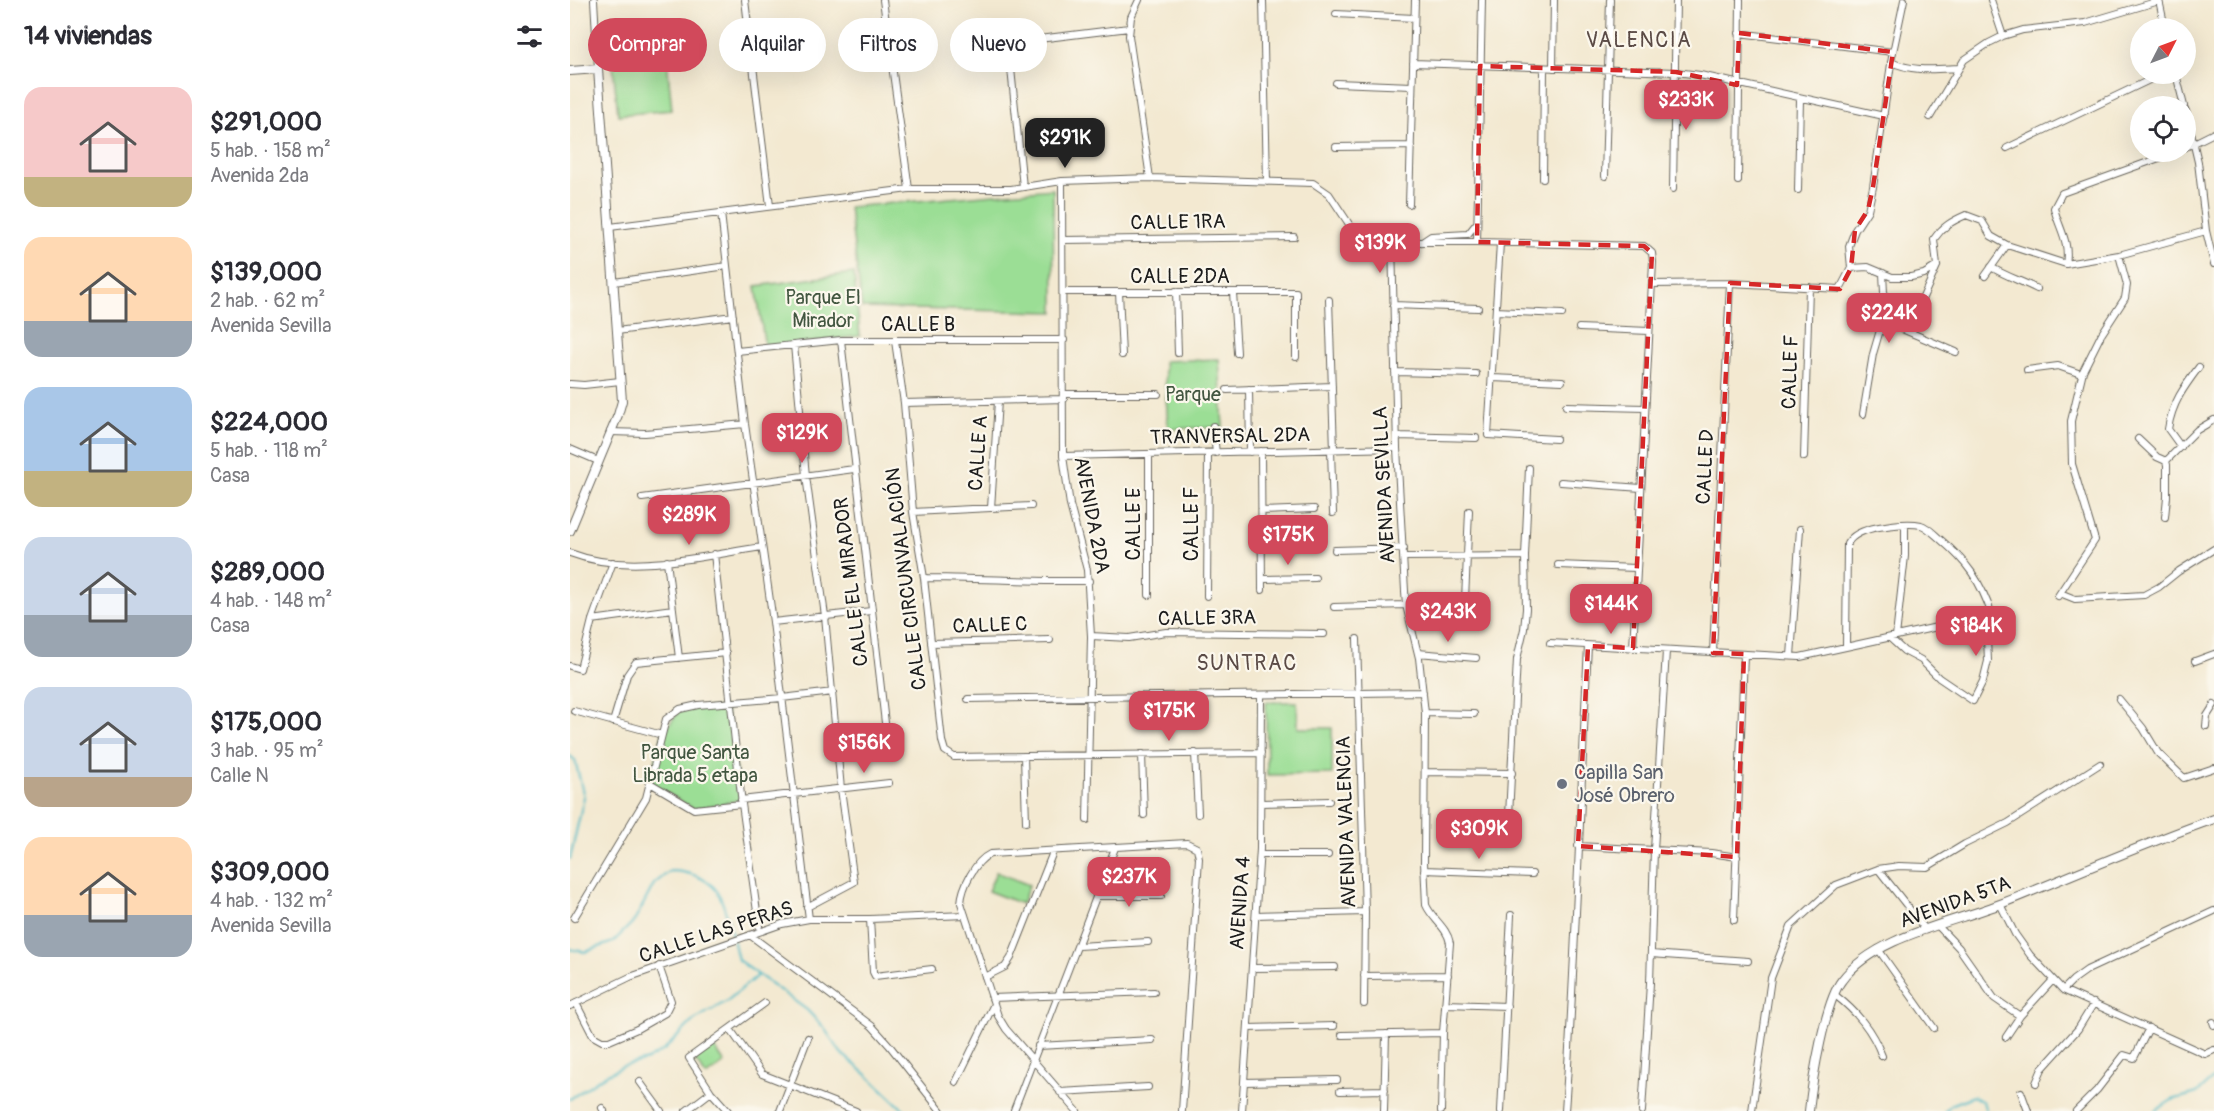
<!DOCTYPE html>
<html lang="es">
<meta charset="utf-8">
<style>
body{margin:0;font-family:Pangolin,sans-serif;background:#f7f7f7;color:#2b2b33;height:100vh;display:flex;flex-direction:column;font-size:22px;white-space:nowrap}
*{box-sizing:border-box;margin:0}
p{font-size:20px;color:#7c7c81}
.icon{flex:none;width:33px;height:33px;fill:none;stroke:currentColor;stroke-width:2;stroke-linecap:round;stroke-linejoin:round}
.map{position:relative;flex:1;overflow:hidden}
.details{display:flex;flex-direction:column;background:#fff;width:570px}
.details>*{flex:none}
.hud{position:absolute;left:18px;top:18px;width:570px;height:54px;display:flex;gap:12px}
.needle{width:39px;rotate:48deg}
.controls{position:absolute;left:1560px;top:18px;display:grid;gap:12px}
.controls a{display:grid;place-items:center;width:66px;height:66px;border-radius:50%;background:#fff;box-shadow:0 6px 24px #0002;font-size:30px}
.price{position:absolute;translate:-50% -51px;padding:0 14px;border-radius:12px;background:#d1495b;color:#fff;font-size:20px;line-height:39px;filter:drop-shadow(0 2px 3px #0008)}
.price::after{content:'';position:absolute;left:50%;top:36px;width:18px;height:14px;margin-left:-9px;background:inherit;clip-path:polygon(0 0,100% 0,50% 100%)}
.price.active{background:#222;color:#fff}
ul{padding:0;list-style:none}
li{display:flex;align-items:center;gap:18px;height:150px;padding:0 24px}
li span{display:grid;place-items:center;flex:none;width:168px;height:120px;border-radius:18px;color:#555}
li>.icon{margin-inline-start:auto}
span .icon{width:72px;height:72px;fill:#fffc;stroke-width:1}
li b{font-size:26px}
h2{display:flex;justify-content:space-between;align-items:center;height:72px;padding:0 24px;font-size:26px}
.tag{padding:0 21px;border-radius:27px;background:#fff;box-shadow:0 6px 24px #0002;font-size:21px;line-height:54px}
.tag.active{background:#d1495b;color:#fff}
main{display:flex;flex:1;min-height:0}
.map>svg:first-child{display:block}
</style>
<main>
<section class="details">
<h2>14 viviendas<svg class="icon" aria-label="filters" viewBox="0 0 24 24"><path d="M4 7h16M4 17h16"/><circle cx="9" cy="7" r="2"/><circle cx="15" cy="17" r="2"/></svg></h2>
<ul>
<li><span style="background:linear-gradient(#f6c9c9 75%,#c2b280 0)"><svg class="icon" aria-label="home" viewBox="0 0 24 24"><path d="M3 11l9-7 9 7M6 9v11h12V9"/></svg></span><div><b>$291,000</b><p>5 hab. · 158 m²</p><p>Avenida 2da</p></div></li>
<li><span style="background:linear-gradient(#ffd9b3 70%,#9aa5b1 0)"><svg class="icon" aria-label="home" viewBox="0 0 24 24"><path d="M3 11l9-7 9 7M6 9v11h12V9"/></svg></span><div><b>$139,000</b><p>2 hab. · 62 m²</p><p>Avenida Sevilla</p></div></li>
<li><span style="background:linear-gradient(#a9c7e8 70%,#c2b280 0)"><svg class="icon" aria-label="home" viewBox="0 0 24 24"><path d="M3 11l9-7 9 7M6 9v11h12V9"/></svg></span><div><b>$224,000</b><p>5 hab. · 118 m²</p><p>Casa</p></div></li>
<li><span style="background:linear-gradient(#c9d6e8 65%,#9aa5b1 0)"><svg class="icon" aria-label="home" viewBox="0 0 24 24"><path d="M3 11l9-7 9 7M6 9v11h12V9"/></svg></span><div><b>$289,000</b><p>4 hab. · 148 m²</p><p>Casa</p></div></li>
<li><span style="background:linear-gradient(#c9d6e8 75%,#b9a48a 0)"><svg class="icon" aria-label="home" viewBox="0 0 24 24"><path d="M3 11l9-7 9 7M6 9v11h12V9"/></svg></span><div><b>$175,000</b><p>3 hab. · 95 m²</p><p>Calle N</p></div></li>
<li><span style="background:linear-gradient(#ffd9b3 65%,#9aa5b1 0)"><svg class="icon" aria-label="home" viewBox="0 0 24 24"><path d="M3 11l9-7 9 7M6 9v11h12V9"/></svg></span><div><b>$309,000</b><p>4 hab. · 132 m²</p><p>Avenida Sevilla</p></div></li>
</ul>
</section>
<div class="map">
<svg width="1644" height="1111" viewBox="0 0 1644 1111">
<rect width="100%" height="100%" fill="#fbf7ec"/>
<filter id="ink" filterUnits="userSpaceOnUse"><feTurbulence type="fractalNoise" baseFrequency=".0167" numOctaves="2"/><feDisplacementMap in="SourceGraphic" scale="12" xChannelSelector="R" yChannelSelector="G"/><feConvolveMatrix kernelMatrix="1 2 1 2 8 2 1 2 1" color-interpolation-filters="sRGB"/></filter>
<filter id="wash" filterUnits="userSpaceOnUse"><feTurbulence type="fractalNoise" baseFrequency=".008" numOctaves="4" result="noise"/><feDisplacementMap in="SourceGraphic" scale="24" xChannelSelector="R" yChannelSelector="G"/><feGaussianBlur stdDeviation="1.35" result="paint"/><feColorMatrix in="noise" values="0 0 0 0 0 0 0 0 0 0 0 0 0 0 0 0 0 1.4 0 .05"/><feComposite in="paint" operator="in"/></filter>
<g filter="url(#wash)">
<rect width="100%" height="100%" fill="#f3e9d1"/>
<path fill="#9bde95" stroke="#5c7d58" stroke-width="1.5" d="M94,30L102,110L48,115L40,35Z
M483,189L484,312L292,308L279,207Z
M284,273L290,336L195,348L186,286Z
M649,359L653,427L598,429L594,361Z
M696,702H727L728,728H762V774L697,775Z
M156,707L171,800L124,809L80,783L92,735L110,709Z
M426,872L459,885L452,904L418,891Z
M143,1045L155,1063L136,1076L124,1059Z"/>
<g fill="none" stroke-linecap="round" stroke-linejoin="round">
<path stroke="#4cb9c7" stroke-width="2" d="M0,756L5,760L14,797L0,859
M0,949L15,952L43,942L65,920L84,884L100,871C117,871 136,877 147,891C156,905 164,943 168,960L237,1010L254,1028L271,1053L296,1074L335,1111
M0,1099L32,1077L53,1066L77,1060L94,1050L124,1020L157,1001L188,975
M1375,1111L1382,1104L1403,1096L1413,1102L1416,1111
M1585,1111L1602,1100L1627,1093L1644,1078"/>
</g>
</g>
<g filter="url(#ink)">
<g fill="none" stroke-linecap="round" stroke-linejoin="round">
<g stroke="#67645b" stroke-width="8">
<path id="minor" d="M24,0L28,69
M175,0L200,206
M313,0L339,189
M569,0L561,17L559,36L580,178
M693,0L697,182
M1421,0L1433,36
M1589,0L1595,28
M766,14L844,18
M1169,33L1323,52
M1321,62C1342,72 1366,69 1388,68
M843,63L1106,72L1130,75L1314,116
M983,68L984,0
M1606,74L1614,106
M766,83L842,86
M1616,111L1628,162L1636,231L1644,264
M1360,117L1394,60L1419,43L1433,36L1453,30L1515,23L1589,1
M766,147L841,146
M1616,147L1644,133
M1437,148L1592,74
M1035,176L1040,0
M973,179L974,68
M492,181L493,456L500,505L517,570L521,636L517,820
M1168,181L1170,0
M453,187L439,49L444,42L559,28
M1103,189L1106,0
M1228,190L1230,99
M839,204L845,0
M151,213L175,424L203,622L239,919
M40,227L339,189H441L492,181L580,178L743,183L759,194L779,224L789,234L822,242H907L1074,246L1082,253L1083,262L1063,648
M493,240L724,237
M822,242L827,448L835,591L836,605L849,658L855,713L854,862L856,905C862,919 877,927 880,943L873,1033L871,1111
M852,242L861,236L898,234L906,224
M907,242L912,0
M930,243L918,435L986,439
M1496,264C1500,241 1489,229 1484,208L1492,193L1606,152
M1421,267C1435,276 1452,281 1467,289
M1281,268L1298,267L1322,277H1341L1354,274L1367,266
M1415,276L1437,245
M44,282L157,266
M1082,284L1160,283L1270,289L1281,268L1279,246L1285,230L1298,210L1303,187L1322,57L1334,0
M606,291L608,353
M494,292H726V357
M549,292L552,355
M663,292L667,353
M759,300L764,450
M823,305L908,308
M926,311L992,314
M1313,325L1325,326L1386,352
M1009,328L1079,331
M47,331L163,316
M1338,331L1367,266L1364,239C1372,227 1382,221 1396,215L1412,221L1421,236L1437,245L1496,264L1549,255L1636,231
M271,340L318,749
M325,341L334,403L343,512L354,578L372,741L375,751L384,757L691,753
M224,345L236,476L255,616L271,789L284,882L237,907
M167,351L271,340H494
M1457,370L1488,366L1511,374
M825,372L906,374
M922,378L992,381
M0,384L14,385L50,381
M679,389L680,452
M657,390L762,386
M494,394H588
M334,403L494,399
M996,406L1075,408
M1293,414L1303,354L1315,313L1313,273
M643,426L646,453
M40,432L75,433L175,424
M827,436L906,438
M1568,439L1587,457L1596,461L1597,465V497L1595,517
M1611,447L1598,429C1602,403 1614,387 1629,367
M0,449L28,461
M761,450L763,513
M691,451L692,590
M493,456L827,448
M1234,457L1239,287
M1596,461L1627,430L1644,420
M991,482L1071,488
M72,498L284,469
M421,508L428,401
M692,511L744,509
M343,512L461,506
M765,550L834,548
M0,553C60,576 131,556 192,547
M144,554L172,804L189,926
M834,557L955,556
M97,561L109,658
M988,565L1066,568
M354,578C409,578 464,582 519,581
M692,579L745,578
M1490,593L1505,599L1574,595L1589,587L1609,571L1644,549
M579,595V454
M637,596L638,453
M1488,596L1525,540L1502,464L1501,421L1513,371L1531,335L1555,298L1557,285L1549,255
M764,607L836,605
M22,620L103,609
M203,622L301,611
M894,622L899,511
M521,636L559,638L596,632L754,634
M1326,636L1335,556V525
M1320,638L1334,651L1351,660L1369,678L1403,701L1413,681L1418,661L1416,616
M787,639L795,912L794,1004
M361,643L480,640
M980,643L1230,657L1422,615C1410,580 1398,563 1370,539C1365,535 1358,527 1351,525C1338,522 1322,525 1309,527C1297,529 1283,533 1277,544L1276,647
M848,653L906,658
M1143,653L1160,283
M1221,656L1230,529
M1625,661L1644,654
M0,666L10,669L22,620L43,562
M398,699L853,692
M1549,699L1573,728L1588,753L1614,778L1644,768
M4,711L92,735
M855,713L904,714
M43,722L57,675L66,662L156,653
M1636,726L1637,716L1644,705
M625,753L628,814
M572,754L574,815
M454,756L456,822
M855,772L942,773
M80,783L124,809L172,804
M171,800L319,783
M691,803L759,801
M938,835L947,659L954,629L956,609L955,556L959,468
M1008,846L1141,853L1167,857
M690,855H758
M1308,869L1356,930
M854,870L962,874
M526,896H591
M1430,904L1445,934L1460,955L1493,990L1635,1054L1644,1050
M686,915L795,912
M4,918L76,798L96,719L110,709L128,705L212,698L263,692
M300,919L303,972L305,976L362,969
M1164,920L1174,654
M1368,926L1389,948L1424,998L1450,1016
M180,935L302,1026L319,1045L371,1111
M508,946L578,942
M1308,949L1364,1028
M1081,954L1178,961
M682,968L765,967
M794,976L878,975
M415,977L435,967L441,958L483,852
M1493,990L1503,980L1517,970L1644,911
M1265,995C1287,1012 1302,1030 1312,1056
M422,998L584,992
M6,1003L23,1036L32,1041H39L67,1029L95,1013L101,1001L89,966
M876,1004L937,1006
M0,1006L60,977L212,924L239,919H300L395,915
M1643,1022L1644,1025
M678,1028L764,1026
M160,1029L192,1074L286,1111
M772,1035L873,1033
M1436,1037L1450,1016L1483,980
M468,1046L582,1040
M70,1082L91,1111
M386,1082L424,1004
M674,1082L767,1080
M1466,1083L1472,1069L1508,1029L1524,1003
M770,1091L815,1090
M490,1092L578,1087
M1451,1092L1458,1111
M32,1108L34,1111
M444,1110L545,848
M116,1111L141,1092
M158,1111L141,1092L119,1058L195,1003
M210,1111L238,1038
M507,1111L436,1029L428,1016L391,903C392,887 405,861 420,854L617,843L627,848L629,858L612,1111
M672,1111L690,849L691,696
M814,1111L816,1034
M931,1111L941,915
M995,1111C1006,956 1010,801 1018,646
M1072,1111L1080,983L1084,850L1096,651
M1182,1111L1201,978L1221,926L1266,885L1308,869L1329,866L1357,867L1395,844L1438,823L1530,764
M1506,1111L1527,1090L1554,1055L1564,1058L1579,1028"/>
</g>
<g stroke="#67645b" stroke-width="10">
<path id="tertiary" d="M0,71L28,69L52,401L48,415L0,531
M1239,1111C1242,1082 1255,1001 1272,980C1305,936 1383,923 1433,903C1503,875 1573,844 1644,819"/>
</g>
<use href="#minor" stroke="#fff" stroke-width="6"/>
<use href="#tertiary" stroke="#fff" stroke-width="8"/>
</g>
</g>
<path fill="none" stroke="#d62828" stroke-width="4.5" stroke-dasharray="12 8" stroke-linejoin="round" d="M1169,33L1323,52L1303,187L1298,210L1285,230L1281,268L1270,289L1160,283L1143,653L1174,654L1167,857L1008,846L1018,646L1063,648L1082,253L1074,246L907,242L910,66L1106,72L1167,85Z"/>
<circle fill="#6b7280" stroke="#fbf7ec" stroke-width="2" cx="992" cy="784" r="6"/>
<g text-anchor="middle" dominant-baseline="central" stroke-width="4.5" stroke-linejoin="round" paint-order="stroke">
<g font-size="20" fill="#1c1c1c" stroke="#fbf7ec">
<text transform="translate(608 222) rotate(-1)">CALLE 1RA</text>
<text x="610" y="276">CALLE 2DA</text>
<text x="348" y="324">CALLE B</text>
<text transform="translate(1220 372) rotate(-88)">CALLE F</text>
<text transform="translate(660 436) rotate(-1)">TRANVERSAL 2DA</text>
<text transform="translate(408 453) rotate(-86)">CALLE A</text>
<text transform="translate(1135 467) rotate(-87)">CALLE D</text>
<text transform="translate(814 485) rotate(-93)">AVENIDA SEVILLA</text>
<text transform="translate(522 515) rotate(79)">AVENIDA 2DA</text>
<text transform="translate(563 524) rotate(-90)">CALLE E</text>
<text transform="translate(621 524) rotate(-90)">CALLE F</text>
<text transform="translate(336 579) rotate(-97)">CALLE CIRCUNVALACIÓN</text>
<text transform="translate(281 582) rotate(-97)">CALLE EL MIRADOR</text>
<text transform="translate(637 618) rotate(-1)">CALLE 3RA</text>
<text transform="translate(420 625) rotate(-2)">CALLE C</text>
<text transform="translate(776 822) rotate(-92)">AVENIDA VALENCIA</text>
<text transform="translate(1385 902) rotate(-20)">AVENIDA 5TA</text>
<text transform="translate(670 903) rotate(-86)">AVENIDA 4</text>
<text transform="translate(146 932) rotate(-18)">CALLE LAS PERAS</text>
</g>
<g font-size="20" fill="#425640" stroke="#fbf7ec">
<text x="253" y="297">Parque El<tspan x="253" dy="23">Mirador</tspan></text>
<text x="623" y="394">Parque</text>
<text x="125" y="752">Parque Santa<tspan x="125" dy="23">Librada 5 etapa</tspan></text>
</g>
<g font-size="20" fill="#5b616d" stroke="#fbf7ec" text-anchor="start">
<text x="1004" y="772">Capilla San<tspan x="1004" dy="23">José Obrero</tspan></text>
</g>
<g font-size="21" letter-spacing="1.5" fill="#5a4a45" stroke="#fbf7ec">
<text x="1069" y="40">VALENCIA</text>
<text x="677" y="663">SUNTRAC</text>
</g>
</g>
</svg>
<div class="controls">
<a><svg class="needle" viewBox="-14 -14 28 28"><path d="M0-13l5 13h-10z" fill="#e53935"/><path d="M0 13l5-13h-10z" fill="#7c7c81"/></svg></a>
<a><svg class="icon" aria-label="locate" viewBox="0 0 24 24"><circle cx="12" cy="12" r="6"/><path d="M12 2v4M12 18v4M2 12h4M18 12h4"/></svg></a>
</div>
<b class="price" style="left:1116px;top:131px">$233K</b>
<b class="price active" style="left:495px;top:169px">$291K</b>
<b class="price" style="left:810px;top:274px">$139K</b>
<b class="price" style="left:1319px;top:344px">$224K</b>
<b class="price" style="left:232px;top:464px">$129K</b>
<b class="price" style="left:119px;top:546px">$289K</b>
<b class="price" style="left:718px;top:566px">$175K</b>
<b class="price" style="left:1041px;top:635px">$144K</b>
<b class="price" style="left:878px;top:643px">$243K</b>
<b class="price" style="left:1406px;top:657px">$184K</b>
<b class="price" style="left:599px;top:742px">$175K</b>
<b class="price" style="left:294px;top:774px">$156K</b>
<b class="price" style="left:909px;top:860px">$309K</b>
<b class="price" style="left:559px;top:908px">$237K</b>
<div class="hud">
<a class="tag active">Comprar</a>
<a class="tag">Alquilar</a>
<a class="tag">Filtros</a>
<a class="tag">Nuevo</a>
</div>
</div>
</main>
